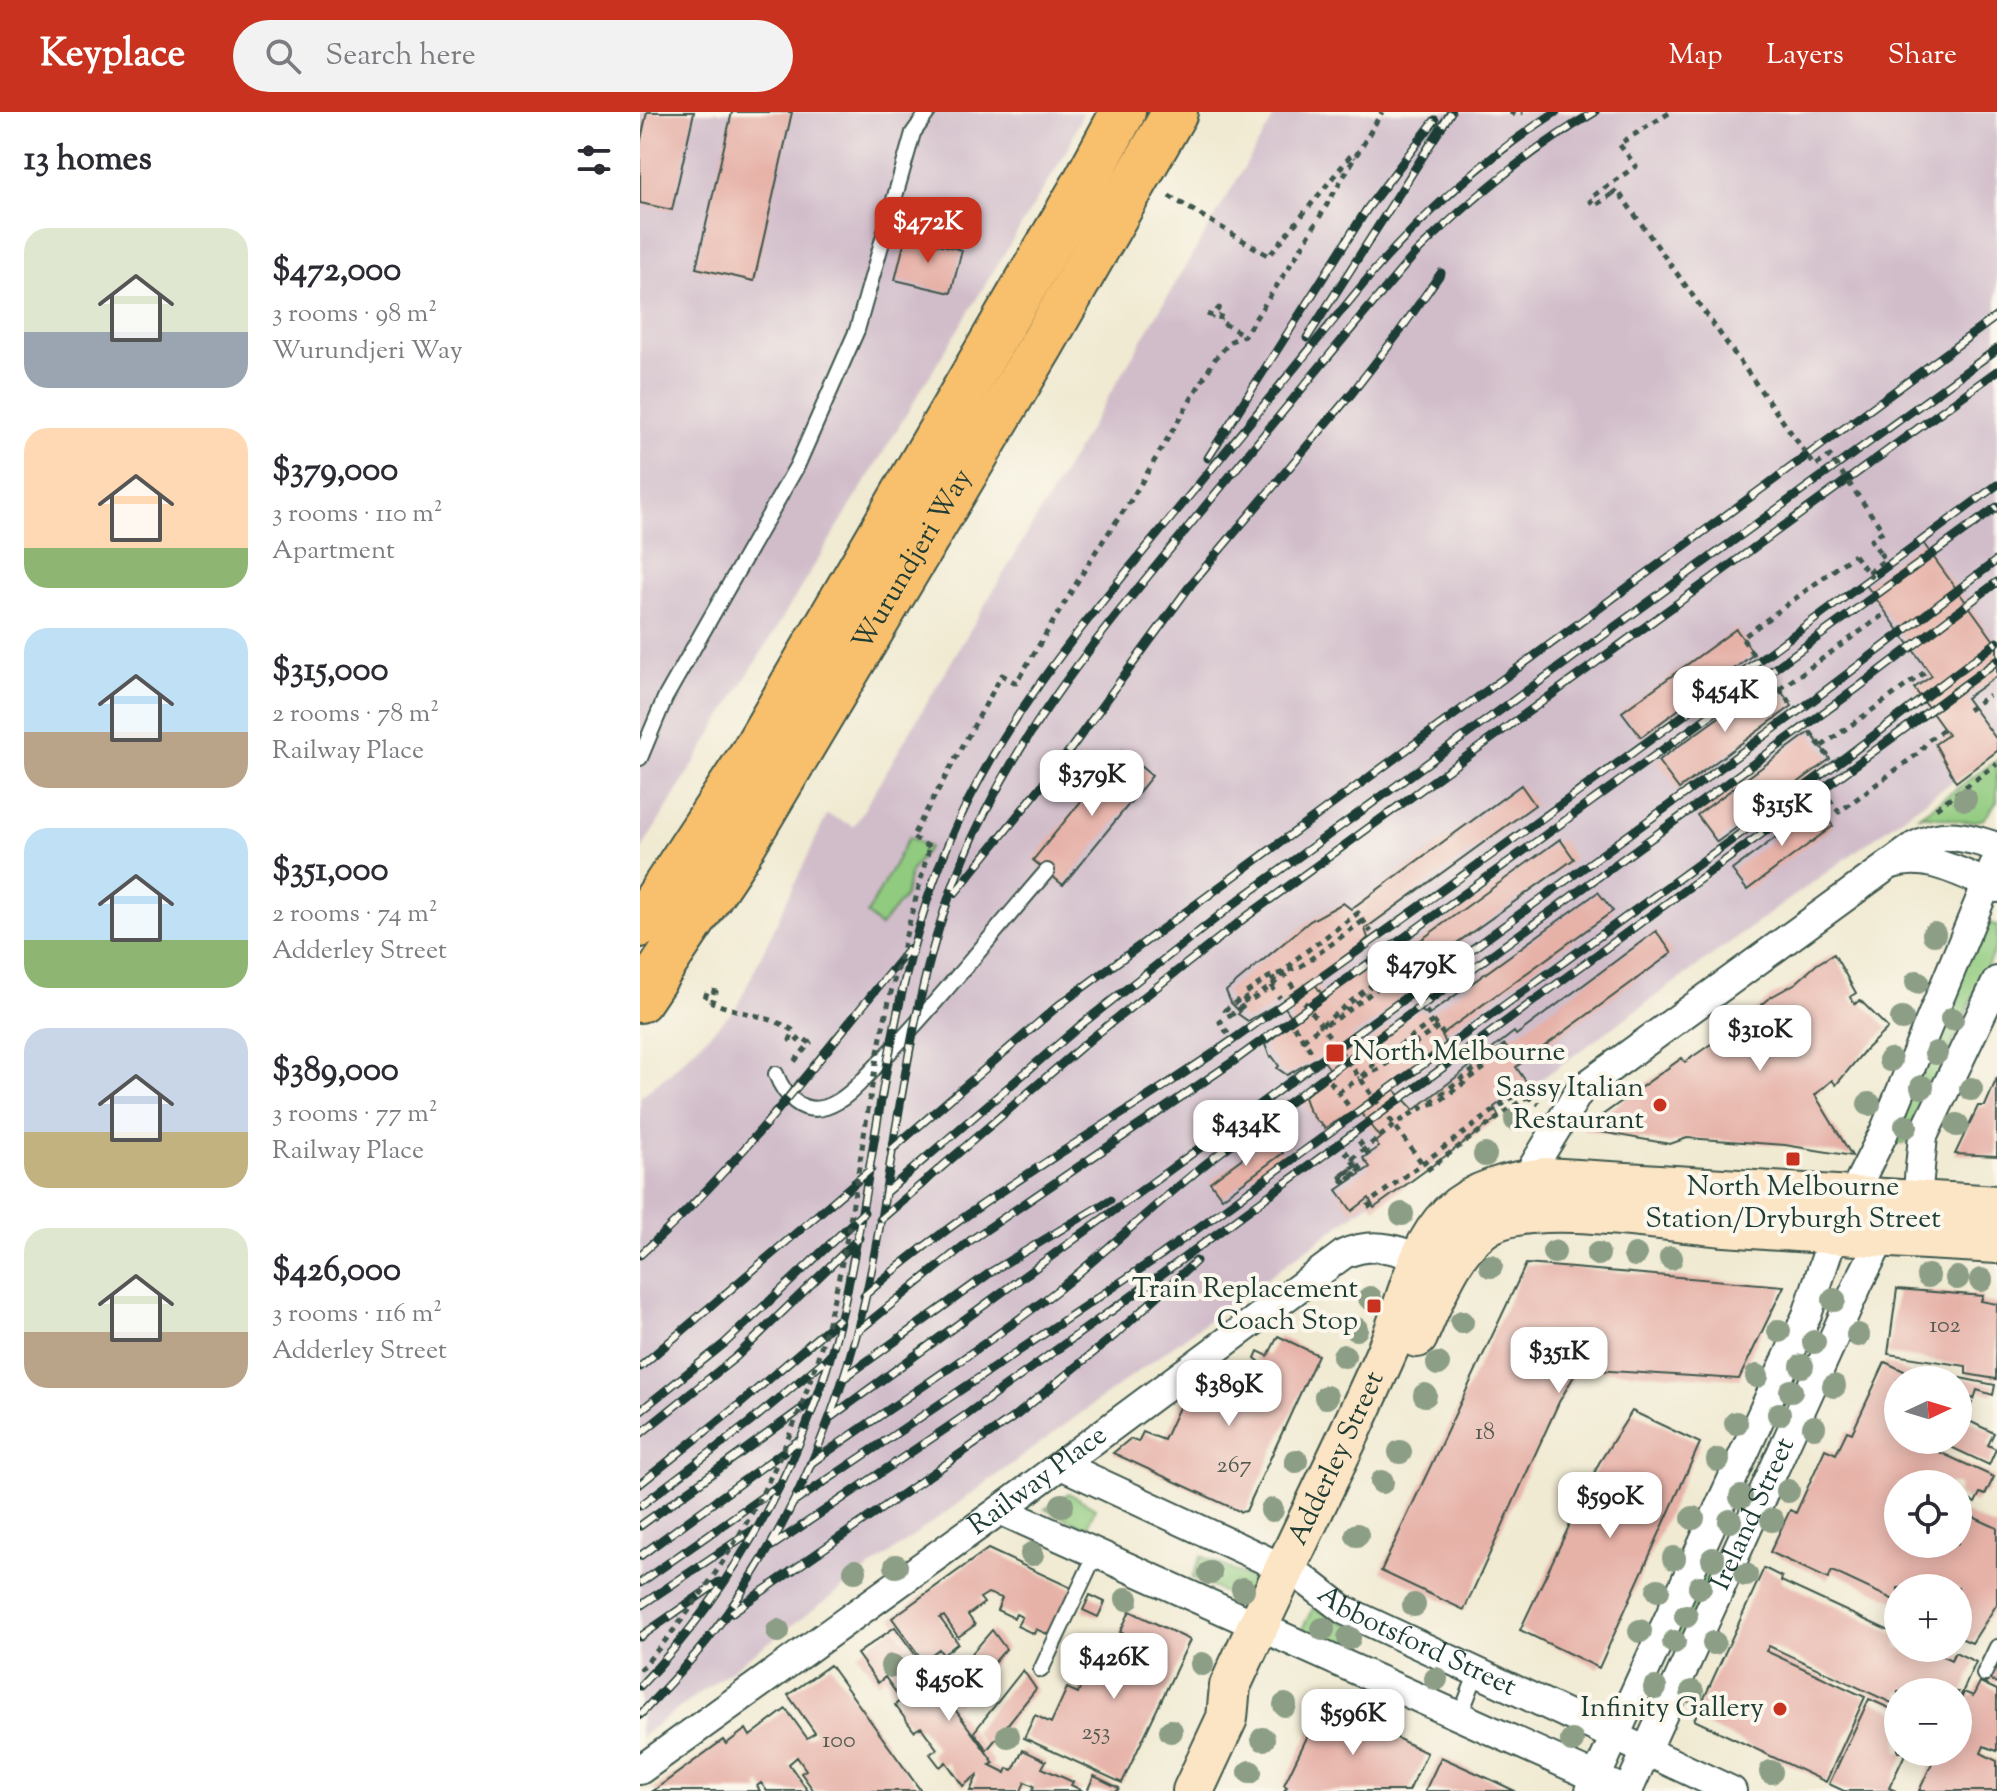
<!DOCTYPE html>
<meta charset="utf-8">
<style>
body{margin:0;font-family:"Sorts Mill Goudy",serif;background:#f2f2f3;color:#2b2b33;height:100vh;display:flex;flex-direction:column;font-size:30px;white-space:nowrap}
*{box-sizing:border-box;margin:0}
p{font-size:26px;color:#7c7c81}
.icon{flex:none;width:44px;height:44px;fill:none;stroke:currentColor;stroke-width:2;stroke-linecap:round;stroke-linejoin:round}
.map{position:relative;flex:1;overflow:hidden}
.side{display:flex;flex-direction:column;background:#fff;width:640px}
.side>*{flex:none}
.needle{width:52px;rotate:86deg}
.buttons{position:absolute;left:1244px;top:1254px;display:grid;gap:16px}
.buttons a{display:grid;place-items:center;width:88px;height:88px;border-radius:50%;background:#fff;box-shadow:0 4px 20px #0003;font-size:40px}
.price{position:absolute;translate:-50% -68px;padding:0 18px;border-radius:16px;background:#fff;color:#222;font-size:26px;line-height:52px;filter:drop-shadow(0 2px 4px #0008)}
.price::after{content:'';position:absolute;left:50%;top:48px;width:24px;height:18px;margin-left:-12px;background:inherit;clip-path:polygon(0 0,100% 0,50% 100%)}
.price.on{background:#c8321e;color:#fff}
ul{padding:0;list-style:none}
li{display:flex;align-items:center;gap:24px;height:200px;padding:0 24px}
li span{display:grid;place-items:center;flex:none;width:224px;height:160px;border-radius:24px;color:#555}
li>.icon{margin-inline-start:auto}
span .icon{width:96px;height:96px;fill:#fffc;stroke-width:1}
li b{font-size:34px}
h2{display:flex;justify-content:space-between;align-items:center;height:96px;padding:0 24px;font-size:34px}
header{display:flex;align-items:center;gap:48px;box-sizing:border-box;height:112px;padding:0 40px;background:#c8321e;color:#fff}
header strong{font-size:38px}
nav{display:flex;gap:44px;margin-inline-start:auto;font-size:28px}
.search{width:560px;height:72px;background:#f2f2f3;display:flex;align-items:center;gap:20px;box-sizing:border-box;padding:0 28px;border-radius:44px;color:#7c7c81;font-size:30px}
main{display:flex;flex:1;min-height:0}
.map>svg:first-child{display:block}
</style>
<header>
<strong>Keyplace</strong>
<div class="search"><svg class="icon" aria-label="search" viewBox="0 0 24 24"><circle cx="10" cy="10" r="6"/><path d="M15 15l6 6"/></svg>Search here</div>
<nav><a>Map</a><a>Layers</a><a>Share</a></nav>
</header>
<main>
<section class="side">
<h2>13 homes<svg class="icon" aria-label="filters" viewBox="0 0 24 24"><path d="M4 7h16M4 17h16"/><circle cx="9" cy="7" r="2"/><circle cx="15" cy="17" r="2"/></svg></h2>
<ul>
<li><span style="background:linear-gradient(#dfe7d0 65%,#9aa5b1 0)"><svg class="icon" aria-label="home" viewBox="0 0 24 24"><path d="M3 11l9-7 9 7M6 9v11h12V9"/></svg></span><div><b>$472,000</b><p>3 rooms · 98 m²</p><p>Wurundjeri Way</p></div></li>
<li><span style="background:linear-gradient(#ffd9b3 75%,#8fb573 0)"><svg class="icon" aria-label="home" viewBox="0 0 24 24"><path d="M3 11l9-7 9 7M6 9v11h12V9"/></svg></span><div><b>$379,000</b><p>3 rooms · 110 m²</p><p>Apartment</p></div></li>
<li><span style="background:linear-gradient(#bfe0f5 65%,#b9a48a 0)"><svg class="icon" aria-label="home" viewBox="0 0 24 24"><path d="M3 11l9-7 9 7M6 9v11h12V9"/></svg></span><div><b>$315,000</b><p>2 rooms · 78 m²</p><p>Railway Place</p></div></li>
<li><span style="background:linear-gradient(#bfe0f5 70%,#8fb573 0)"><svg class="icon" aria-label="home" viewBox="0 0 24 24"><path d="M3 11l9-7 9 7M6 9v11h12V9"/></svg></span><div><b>$351,000</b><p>2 rooms · 74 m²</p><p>Adderley Street</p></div></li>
<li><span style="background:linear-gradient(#c9d6e8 65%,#c2b280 0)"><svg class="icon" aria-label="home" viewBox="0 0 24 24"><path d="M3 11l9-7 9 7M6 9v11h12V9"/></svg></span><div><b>$389,000</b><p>3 rooms · 77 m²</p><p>Railway Place</p></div></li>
<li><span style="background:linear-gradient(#dfe7d0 65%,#b9a48a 0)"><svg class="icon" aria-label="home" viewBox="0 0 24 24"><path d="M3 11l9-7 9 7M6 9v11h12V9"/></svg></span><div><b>$426,000</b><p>3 rooms · 116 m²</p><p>Adderley Street</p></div></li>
</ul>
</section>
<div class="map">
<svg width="1357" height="1679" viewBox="0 0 1357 1679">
<rect width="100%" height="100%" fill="#fbf7ec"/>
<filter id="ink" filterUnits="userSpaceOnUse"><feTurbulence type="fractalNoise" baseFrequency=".0125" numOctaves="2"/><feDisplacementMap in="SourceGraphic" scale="16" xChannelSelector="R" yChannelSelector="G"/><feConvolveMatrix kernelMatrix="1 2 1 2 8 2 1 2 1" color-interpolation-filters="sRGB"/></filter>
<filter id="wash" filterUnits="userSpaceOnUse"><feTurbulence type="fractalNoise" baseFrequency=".006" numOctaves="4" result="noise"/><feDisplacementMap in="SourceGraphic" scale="32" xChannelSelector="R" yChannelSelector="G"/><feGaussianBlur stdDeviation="1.8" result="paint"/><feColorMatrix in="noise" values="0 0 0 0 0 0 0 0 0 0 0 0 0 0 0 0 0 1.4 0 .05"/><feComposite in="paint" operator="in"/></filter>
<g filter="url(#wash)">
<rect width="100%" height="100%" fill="#f0ead2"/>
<path fill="#d1bdca" d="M0,0H443L429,35L0,740Z
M637,0H1357V637L497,1260L0,1625V985L28,963L97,895L187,703L214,714Z"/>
<path fill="#91cb7f" stroke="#58845a" stroke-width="2" d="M1357,648V690L1344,707C1322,715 1301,702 1279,704Z
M269,725L289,735L270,760L265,784L240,815L227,802Z
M1341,807L1357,814V832L1268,1031H1252Z
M1174,1222L1180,1224L1139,1312L1133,1309Z
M429,1381L455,1396L447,1416L405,1397Z
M1072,1441L1079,1446L1036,1538L1029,1537Z
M561,1444L618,1470L608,1492L552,1466Z
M673,1496L727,1521L718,1542L662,1517Z"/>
<g id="blocks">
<path fill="#e6b1a7" d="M7,0H54L32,98L0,91V32Z
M92,0H152L114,169L56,156Z
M266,124L322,138L311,181L255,168Z
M1281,428L1357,533V564L1326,586L1357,628V639L1316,670L1295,632L1308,623L1274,576L1292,564L1226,473Z
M1096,517L1114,542L1001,625L982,600Z
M1132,567L1152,594L1039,677L1018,649Z
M1170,620L1190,647L1077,730L1057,703Z
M482,639L512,664L423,773L393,748Z
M881,673L895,693L725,817L728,826L701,852L673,869L683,884L709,864L742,845L749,851L920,727L934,747L764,869L767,880L739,906L712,924L721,937L747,916L780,898L788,903L958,780L973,799L802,922L806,932L778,958L752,975L774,998L874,920L876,923L1016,819L1032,841L876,955L887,971L854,995L859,1005L734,1096L729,1086L712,1099L697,1078L730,1055L723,1046L739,1035L735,1030L740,1026L718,997L685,1016L676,1008L668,997L664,985L692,960L680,944L647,963L637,956L639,954L632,944L630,945L625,933L654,908L641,890L608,909L598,902L600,900L591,891L586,879L670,809L703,791L711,797Z
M1178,694L1193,714L1107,778L1092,758Z
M1194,842L1216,881L1210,885L1215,892L1220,888L1248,916L1225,938L1196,973L1192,968L1175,983L1212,1044L1145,1033L1047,1026L1030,1032L943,1017L1042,946L1045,950L1100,912L1131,885L1156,871L1177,852Z
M1357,966V1044L1315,1042L1338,994H1345Z
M631,1025L643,1041L582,1086L570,1070Z
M886,1152L1144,1174L1099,1267L938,1257L919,1290L824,1498L741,1459Z
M1257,1177L1343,1184L1341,1189L1357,1192L1356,1267L1326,1262V1254L1248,1242Z
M638,1224L678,1243L606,1399L601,1400L473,1341L490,1327L498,1330L503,1320L524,1328L541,1291L554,1284L561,1271L572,1266L583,1269L593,1251L615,1264L621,1251L615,1246L618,1239L628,1244Z
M1245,1250L1283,1268H1258V1328H1273L1354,1365L1345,1383L1340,1381L1335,1391L1318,1383V1372H1258V1432H1318V1398L1357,1416V1492L1332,1531L1318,1525V1476H1258V1490L1192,1459L1188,1467L1130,1440L1150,1398L1156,1401L1185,1337L1196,1342L1207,1319L1212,1321Z
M1320,1266L1355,1273L1353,1283L1337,1278L1334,1287L1318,1282Z
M1318,1284L1332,1291L1325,1307L1354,1321L1348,1333L1356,1337L1349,1353L1296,1328H1318Z
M992,1299L1060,1331L959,1556L880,1518L959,1351Z
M348,1437L436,1478L414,1525L396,1517L394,1522L377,1514L382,1505L376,1502L374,1506L357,1498L362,1486L348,1481L340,1486L344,1491L328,1503L335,1513L318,1525L304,1504L300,1506L318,1531L303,1543L299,1537L283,1549L252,1506Z
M1124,1456L1142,1465L1141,1469L1258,1523V1536H1286L1311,1548L1315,1540L1336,1550L1318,1590V1580H1258V1594L1129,1534L1126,1539L1225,1585L1186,1670L1054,1608Z
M450,1483L465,1490L458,1505L443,1498Z
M490,1499L550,1528L482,1671L384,1626L395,1603L411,1611L427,1576L438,1581L448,1559L453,1561L469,1527L502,1542L504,1537L482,1527L484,1522L480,1520Z
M255,1515L354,1651L350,1653L366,1661L368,1656L373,1658L383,1638L406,1649L402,1656L433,1670L431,1673L443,1679H392L394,1674L385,1670L381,1679H330L338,1662L323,1674L306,1650L300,1655L290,1642L297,1637L281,1615L274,1619L255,1593L261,1588L245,1565L238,1571L217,1542Z
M352,1518L366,1537L316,1594L303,1575Z
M1357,1548V1571L1348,1567Z
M190,1553L281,1679H174L161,1661L166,1658L157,1645L149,1652L168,1679H127L121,1671L117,1674L120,1679H13L83,1628L86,1632L106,1617L110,1624L146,1597L167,1626L175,1621L148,1583Z
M383,1558L396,1577L347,1638L334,1620Z
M1340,1570L1357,1578V1639L1344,1634L1341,1641L1357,1649V1679H1279L1297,1640H1318V1594L1324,1580L1333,1584Z
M1229,1587L1258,1600V1640H1266L1249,1676L1256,1679H1204L1189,1672Z
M684,1590L787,1641L769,1679H644L647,1675L644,1673Z
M801,1645L854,1669L875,1679H785Z
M454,1664L479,1676L477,1679H447Z"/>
</g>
</g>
<g filter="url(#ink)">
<use href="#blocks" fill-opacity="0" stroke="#3e574c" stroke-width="2"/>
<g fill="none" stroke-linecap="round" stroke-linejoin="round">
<g stroke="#3e574c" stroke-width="18">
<path id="lane" d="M0,646L25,586L157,354L217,218L273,21L288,0
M136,962C144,983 161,1003 186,995C210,987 228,961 246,944C303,885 353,821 407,759
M401,1558L456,1441
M1344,1562L1357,1535
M820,1604L837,1560"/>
</g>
<g stroke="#3e574c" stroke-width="32">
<g id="street">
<path d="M1252,752C1288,740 1324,763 1357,776"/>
<path d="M885,1068L940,978L1275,734C1304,718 1327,725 1357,735"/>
<path d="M1211,1086L1244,1020L1357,747"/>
<path d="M1277,1087L1283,1024L1357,869"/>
<path id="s1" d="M421,1353L645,1457L664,1467L704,1498L1092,1679"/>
<path d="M360,1398L986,1679"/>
<path id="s2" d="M0,1658L360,1398L704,1142C738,1127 765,1140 797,1154"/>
<path d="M950,1679L1167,1203L1194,1121"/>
<path id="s3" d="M988,1679L1219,1170L1242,1125"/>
</g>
</g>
<g stroke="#3e574c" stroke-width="44">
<g id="secondary">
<path d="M777,1225C794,1187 812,1132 851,1111C897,1086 1029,1110 1085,1114C1176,1121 1266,1126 1357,1131"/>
<path id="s4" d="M553,1679L587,1606L590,1574C641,1462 697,1352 747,1239C767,1194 774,1138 810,1102C835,1078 871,1070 905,1066L1357,1094"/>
</g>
</g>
<g stroke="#3e574c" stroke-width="48">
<g id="highway">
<path d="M0,813L112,642L443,74L483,0"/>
<path id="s5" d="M0,888L98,742L401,234L535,0"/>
</g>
</g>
<path stroke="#3e574c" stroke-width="5" stroke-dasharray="6 6" stroke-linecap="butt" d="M870,0L876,3L883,0
M972,82L955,94L949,87L996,54L979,32L1031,0
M529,84L629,144L712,42L716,45
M567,202L572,204L579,196L582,198L579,209L604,223
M1228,460L1245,448L1240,441
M1113,542L1102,526L1214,443
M1132,567L1152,594
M1140,577L1246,501
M1328,598L1349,583
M1170,620L1190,647
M1182,634L1288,558
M1189,687L1199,700L1280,640L1287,629L1304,617
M1296,696L1357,652
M289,735L272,725L362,563L376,571L456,439L491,388L575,247L591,229L604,224L660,138L742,0
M723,809L661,854L629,865L603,883L608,890L633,873L656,847L718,801L731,820
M752,844L771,871
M643,861L782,1051
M636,866L629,871L640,886
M65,886L68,878L76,880L72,890C98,902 131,903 154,919L150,928L155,931L161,925L170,931L154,950
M786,899L806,926
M793,909L734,952L720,966L739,957L798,915
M686,912L699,905L762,858
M654,914L673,942
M588,922L580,910L607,891L603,885L585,898L590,904L608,890
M663,928L758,852
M690,969L710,996
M698,980L720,966
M791,990L864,935
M719,1029L731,1046
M705,1039L716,1054L701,1065L704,1070L721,1057L717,1052L715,1054L700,1065L704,1070L721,1057L713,1046C739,1027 767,998 798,990L867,939L860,929
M787,1058L912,966
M734,1087L882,978L886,984L899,992
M728,1091L733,1099"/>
<use href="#lane" stroke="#fff" stroke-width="14"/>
<use href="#street" stroke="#fff" stroke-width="28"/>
<use href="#secondary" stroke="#fce5c4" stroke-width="40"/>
<use href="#highway" stroke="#f8bf6c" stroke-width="44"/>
<g stroke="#1f3d34" stroke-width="9">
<path id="rail" d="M667,226L811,0
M568,346L727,97L795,8
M315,781L421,650L552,471L712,281L757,223L801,161
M251,1038L419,893L1357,204
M245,1081L442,912L599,788L1357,237
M240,1108L453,925L606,805L1357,259
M0,1143C101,1053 183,941 269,837
M224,1184C338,1083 473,1013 597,925C853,744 1105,559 1357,373
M470,1200L1357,549
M217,1220L331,1128L594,949L1357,395
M0,1255L231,1057
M204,1266L354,1158L470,1088
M0,1299L85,1231L224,1100
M191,1305L1172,589L1357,448
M0,1322L96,1245L219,1126
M170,1352C253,1293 339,1239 419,1177C474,1133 524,1083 581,1040L1216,577L1357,470
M0,1372L101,1291L200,1206
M153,1391L521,1143L1207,644L1357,530
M0,1394L109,1311L190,1244
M0,1414L178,1285
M132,1434L326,1303L480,1192
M0,1444L158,1329
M0,1471L138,1374
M0,1494L113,1418
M91,1501L378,1302L475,1223L556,1149
M0,1525L79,1470
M0,1574C100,1471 170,1337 203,1197C238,1043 246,882 307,735C357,615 438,518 521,418C592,332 663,246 734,159C788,98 847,44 916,0
M0,1603C23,1578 47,1554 68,1527C153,1418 207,1285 233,1150C259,1017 270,879 321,753C377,616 466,516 558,403C630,316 701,227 775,142C830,88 888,39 955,0"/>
</g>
<use href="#rail" stroke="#fbf7ec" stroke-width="6" stroke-dasharray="18" stroke-linecap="butt"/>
<path stroke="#3e574c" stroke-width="5" stroke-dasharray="6 6" stroke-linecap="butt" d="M972,82L977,78L1175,354L1190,344L1243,419L1231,428L1240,441
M1214,443L1233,467
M0,1558C96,1451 161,1326 194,1186C214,1103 223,1019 239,935C252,867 273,802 289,735"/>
</g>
<g fill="#8d9e86">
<circle cx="1325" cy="687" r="12"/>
<circle cx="1294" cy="822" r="12"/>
<circle cx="1277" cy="870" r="12"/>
<circle cx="1262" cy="907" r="12"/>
<circle cx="1312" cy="907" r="12"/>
<circle cx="1296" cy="941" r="12"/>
<circle cx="1250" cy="948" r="12"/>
<circle cx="1282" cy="975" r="12"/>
<circle cx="1331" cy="977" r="12"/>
<circle cx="1229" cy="992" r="12"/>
<circle cx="876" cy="1008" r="12"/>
<circle cx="1317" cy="1013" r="12"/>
<circle cx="1266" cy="1014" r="12"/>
<circle cx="845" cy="1043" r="12"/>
<circle cx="762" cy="1102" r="12"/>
<circle cx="914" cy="1140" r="12"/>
<circle cx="958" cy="1142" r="12"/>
<circle cx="995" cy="1143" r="12"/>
<circle cx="1031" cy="1146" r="12"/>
<circle cx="851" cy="1154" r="12"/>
<circle cx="1288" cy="1164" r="12"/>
<circle cx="1317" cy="1166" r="12"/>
<circle cx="1341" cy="1168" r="12"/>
<circle cx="730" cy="1186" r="12"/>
<circle cx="1194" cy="1188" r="12"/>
<circle cx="822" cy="1210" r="12"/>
<circle cx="716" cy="1217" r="12"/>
<circle cx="1139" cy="1219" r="12"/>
<circle cx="1218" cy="1223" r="12"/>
<circle cx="1174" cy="1230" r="12"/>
<circle cx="704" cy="1244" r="12"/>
<circle cx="798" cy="1252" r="12"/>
<circle cx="1162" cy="1254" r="12"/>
<circle cx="1117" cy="1264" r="12"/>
<circle cx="1194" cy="1274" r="12"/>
<circle cx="1151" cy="1279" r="12"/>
<circle cx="785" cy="1283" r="12"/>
<circle cx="686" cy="1285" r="12"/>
<circle cx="1139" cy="1302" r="12"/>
<circle cx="1096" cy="1311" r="12"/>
<circle cx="1174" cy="1315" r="12"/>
<circle cx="760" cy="1340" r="12"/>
<circle cx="1078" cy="1348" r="12"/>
<circle cx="656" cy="1349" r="12"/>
<circle cx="742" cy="1370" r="12"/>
<circle cx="1148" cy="1379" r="12"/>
<circle cx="1101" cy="1385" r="12"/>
<circle cx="422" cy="1393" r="12"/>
<circle cx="632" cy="1398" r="12"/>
<circle cx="1053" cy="1406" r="12"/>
<circle cx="1132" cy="1408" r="12"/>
<circle cx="1090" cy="1409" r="12"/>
<circle cx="717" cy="1423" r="12"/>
<circle cx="392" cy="1442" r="12"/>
<circle cx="1034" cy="1446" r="12"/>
<circle cx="1073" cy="1447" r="12"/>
<circle cx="256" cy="1454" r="12"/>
<circle cx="215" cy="1459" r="12"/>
<circle cx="570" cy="1461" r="12"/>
<circle cx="1106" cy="1463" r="12"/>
<circle cx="1060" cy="1475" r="12"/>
<circle cx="603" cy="1477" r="12"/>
<circle cx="1018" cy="1478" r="12"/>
<circle cx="487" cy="1487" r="12"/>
<circle cx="774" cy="1493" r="12"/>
<circle cx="1046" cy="1504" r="12"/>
<circle cx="683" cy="1517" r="12"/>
<circle cx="138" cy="1519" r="12"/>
<circle cx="1000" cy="1519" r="12"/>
<circle cx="709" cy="1526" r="12"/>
<circle cx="1034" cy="1530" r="12"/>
<circle cx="1074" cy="1531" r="12"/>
<circle cx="562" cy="1552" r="12"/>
<circle cx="252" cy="1554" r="12"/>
<circle cx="796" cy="1567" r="12"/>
<circle cx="1015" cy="1576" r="12"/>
<circle cx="1052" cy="1580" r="12"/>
<circle cx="645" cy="1593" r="12"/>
<circle cx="531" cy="1619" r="12"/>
<circle cx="368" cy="1624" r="12"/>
<circle cx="623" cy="1627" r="12"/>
<circle cx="932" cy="1629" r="12"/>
<circle cx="610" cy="1660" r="12"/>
<circle cx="1131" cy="1660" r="12"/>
</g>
</g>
<g fill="#c8321e" stroke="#fbf7ec" stroke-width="3">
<rect x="685" y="931" width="20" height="20" rx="4"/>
<circle cx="1020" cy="993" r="8"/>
<rect x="1145" y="1039" width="16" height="16" rx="4"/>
<rect x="726" y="1186" width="16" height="16" rx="4"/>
<circle cx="1140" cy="1597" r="8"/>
</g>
<g text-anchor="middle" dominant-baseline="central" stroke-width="8" stroke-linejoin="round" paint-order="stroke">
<g font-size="24" fill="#515a51">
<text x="1305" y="1214">102</text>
<text x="845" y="1321">18</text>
<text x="594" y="1354">267</text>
<text x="456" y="1621">253</text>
<text x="199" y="1629">100</text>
</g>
<g font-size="28" fill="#1f3d34" stroke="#fbf7ec">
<text stroke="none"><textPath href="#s5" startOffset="518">Wurundjeri Way</textPath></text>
<text stroke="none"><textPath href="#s4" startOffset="364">Adderley Street</textPath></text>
<text stroke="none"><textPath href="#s2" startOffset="492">Railway Place</textPath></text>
<text stroke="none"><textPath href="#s3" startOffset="304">Ireland Street</textPath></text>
<text stroke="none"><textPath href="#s1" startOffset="398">Abbotsford Street</textPath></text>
</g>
<g font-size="28" fill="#1f3d34" stroke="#fbf7ec" text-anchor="end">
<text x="713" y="941" text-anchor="start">North Melbourne</text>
<text x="1004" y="977">Sassy Italian<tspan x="1004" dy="32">Restaurant</tspan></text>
<text x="1153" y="1076" text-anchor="middle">North Melbourne<tspan x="1153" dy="32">Station/Dryburgh Street</tspan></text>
<text x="718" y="1178">Train Replacement<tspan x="718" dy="32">Coach Stop</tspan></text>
<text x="1124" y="1597">Infinity Gallery</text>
</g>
</g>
</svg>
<div class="buttons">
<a><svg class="needle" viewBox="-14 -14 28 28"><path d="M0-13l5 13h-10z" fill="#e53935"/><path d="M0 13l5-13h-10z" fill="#7c7c81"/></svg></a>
<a><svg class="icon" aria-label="locate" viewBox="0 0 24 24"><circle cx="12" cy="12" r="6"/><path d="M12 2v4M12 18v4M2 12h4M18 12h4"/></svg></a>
<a>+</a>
<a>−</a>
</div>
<b class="price on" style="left:288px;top:153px">$472K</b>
<b class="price" style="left:1085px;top:622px">$454K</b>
<b class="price" style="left:452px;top:706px">$379K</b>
<b class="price" style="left:1142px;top:736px">$315K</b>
<b class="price" style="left:781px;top:897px">$479K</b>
<b class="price" style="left:1120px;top:961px">$310K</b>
<b class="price" style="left:606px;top:1056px">$434K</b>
<b class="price" style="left:919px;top:1283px">$351K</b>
<b class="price" style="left:589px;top:1316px">$389K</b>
<b class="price" style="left:970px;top:1428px">$590K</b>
<b class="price" style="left:474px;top:1589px">$426K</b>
<b class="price" style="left:309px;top:1611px">$450K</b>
<b class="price" style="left:713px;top:1645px">$596K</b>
</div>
</main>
